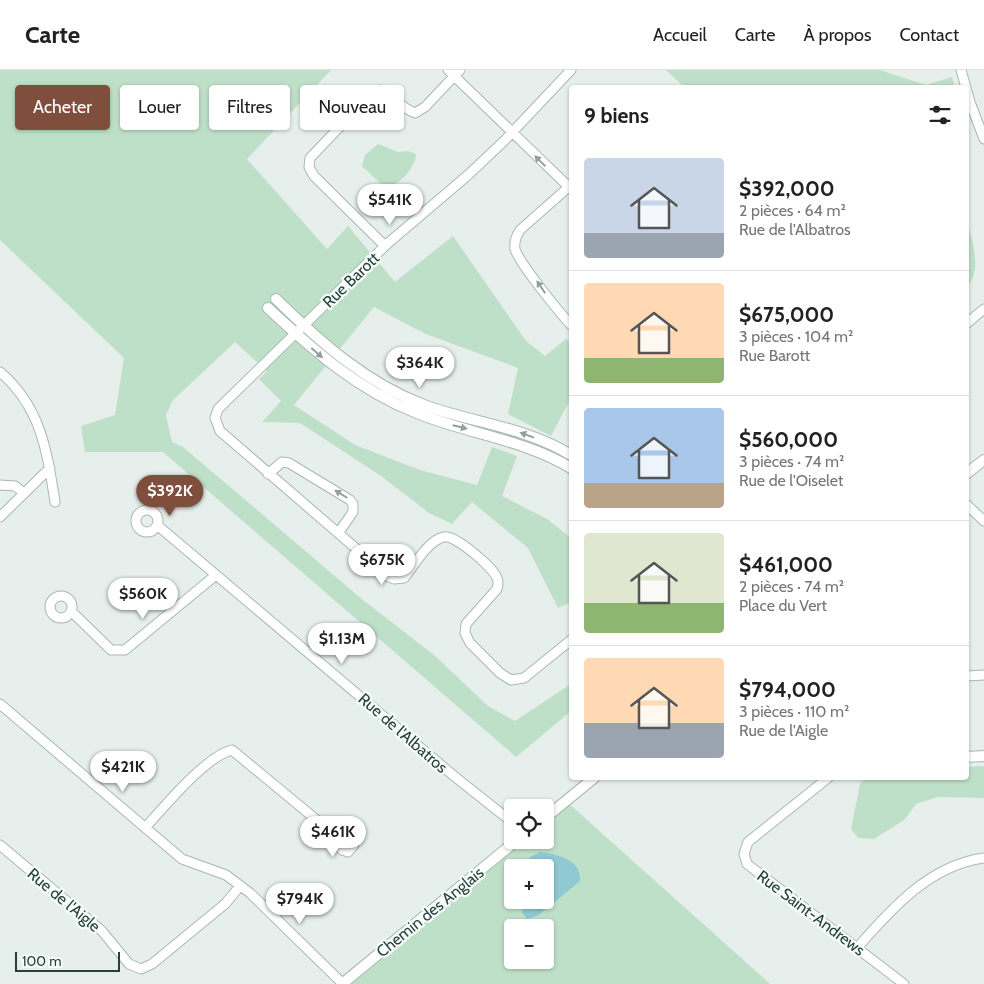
<!DOCTYPE html>
<html lang="fr">
<meta charset="utf-8">
<style>
body{margin:0;font-family:Cabin,sans-serif;background:#f2f2f2;color:#222;height:100vh;display:flex;flex-direction:column;font-size:19px;white-space:nowrap}
*{box-sizing:border-box;margin:0}
p{font-size:16px;color:#767676}
.icon{flex:none;width:28px;height:28px;fill:none;stroke:currentColor;stroke-width:2;stroke-linecap:round;stroke-linejoin:round}
.map{position:relative;flex:1;overflow:hidden}
.panel{position:absolute;left:569px;top:15px;width:400px;height:695px;display:flex;flex-direction:column;background:#fff;border-radius:5px;box-shadow:0 1px 4px #0004}
.panel>*{flex:none}
.hud{position:absolute;left:15px;top:15px;width:475px;height:45px;display:flex;gap:10px}
.fabs{position:absolute;left:504px;top:729px;display:grid;gap:10px}
.fabs a{display:grid;place-items:center;width:50px;height:50px;border-radius:5px;background:#fff;box-shadow:0 1px 4px #0004;font-size:25px}
.scale{position:absolute;left:15px;bottom:12px;width:105px;box-sizing:border-box;padding-left:5px;border:2px solid #24423a;border-top:0;font-size:14px;line-height:18px;white-space:nowrap;color:#24423a;-webkit-text-stroke:4px #f7fbf9;paint-order:stroke}
.price{position:absolute;translate:-50% -42px;padding:0 11px;border-radius:18px;background:#fff;color:#222;font-size:16px;line-height:32px;filter:drop-shadow(0 1px 2px #0008)}
.price::after{content:'';position:absolute;left:50%;top:30px;width:15px;height:11px;margin-left:-8px;background:inherit;clip-path:polygon(0 0,100% 0,50% 100%)}
.price.selected{background:#804e3d;color:#fff}
ul{padding:0;list-style:none}
li{display:flex;align-items:center;gap:15px;height:125px;padding:0 15px}
li+li{border-top:1px solid #e0e0e0}
li span{display:grid;place-items:center;flex:none;width:140px;height:100px;border-radius:5px;color:#555}
li>.icon{margin-inline-start:auto}
span .icon{width:60px;height:60px;fill:#fffc;stroke-width:1}
li b{font-size:21px}
h2{display:flex;justify-content:space-between;align-items:center;height:60px;padding:0 15px;font-size:21px}
.tag{padding:0 18px;border-radius:5px;background:#fff;box-shadow:0 1px 4px #0004;font-size:18px;line-height:45px}
.tag.selected{background:#804e3d;color:#fff}
header{display:flex;align-items:center;gap:30px;box-sizing:border-box;height:70px;padding:0 25px;background:#fff;border-bottom:1px solid #e0e0e0}
header strong{font-size:24px}
nav{display:flex;gap:28px;margin-inline-start:auto;font-size:18px}
.map>svg:first-child{display:block}
</style>
<header>
<strong>Carte</strong>
<nav><a>Accueil</a><a>Carte</a><a>À propos</a><a>Contact</a></nav>
</header>
<div class="map">
<svg width="984" height="914" viewBox="0 0 984 914">
<rect width="100%" height="100%" fill="#e6efeb"/>
<path fill="#bfe0c8" fill-rule="evenodd" d="M0,0H331L247,89L327,179L348,156L395,212L453,166L526,271L545,286L566,269L571,274V328L551,366L508,344L518,298L426,264L374,237L294,335L355,375L420,400L477,415L492,377L517,386L502,426L547,449L571,468V532L558,538L528,478L472,432L452,454L429,443L381,406L300,353L262,352L281,331L259,309L267,301L235,272L173,330L166,345L172,372L183,377L363,530L434,585L488,636L515,651L571,614V641L516,687L163,382H85L81,356L115,345L124,288L0,170Z
M666,0H880L926,15L952,7L955,17H684Z
M378,74L398,82L408,81L416,84C415,98 399,117 384,117L362,96L365,85Z
M966,146C971,167 984,201 966,218Z
M984,696V728L938,727L916,734L904,750L874,769L858,768L851,759L860,714L865,708H966V697Z
M566,731L770,914H342L515,770H545V747ZM512,798H545V830H512ZM512,858H545V890H512Z"/>
<path fill="#8ec9d4" d="M540,782C556,784 582,789 580,811L539,845L527,849L522,842L526,830H545V798L526,797L525,795L530,787Z"/>
<g fill="none" stroke-linecap="round" stroke-linejoin="round">
<g stroke="#a8b8b2" stroke-width="11">
<path id="minor" d="M448,0L571,119
M571,0L504,71L468,105L387,174L218,339L215,348L220,361L389,507L394,509L404,508C414,496 428,470 444,467C454,464 493,497 497,508C499,512 498,515 497,519L466,554L465,563L470,573L500,603L511,610L524,608L571,570
M961,0L970,32L984,69
M571,115L520,160C516,166 514,172 515,179C519,193 560,243 571,255
M385,176L314,106L309,97L310,88L372,23L380,20C393,26 401,38 415,43L425,37L460,0
M966,254L984,239
M0,302C41,337 47,381 55,432
M268,404L282,392L289,393L350,430L353,434V442L339,462
M0,415L15,416L24,423
M966,434L984,451
M136 451a11 11 0 1 1 22 0a11 11 0 1 1-22 0Z
M0,447L50,398
M157,455L454,706L512,752
M50 537a11 11 0 1 1 22 0a11 11 0 1 1-22 0Z
M71,541L111,580H125L216,505
M966,606L984,605
M0,634L182,789L226,805L250,823L343,914
M828,708L748,772L744,784L747,794L904,914
M145,758C164,737 206,686 232,680L336,766
M341,764L354,769V775L348,782L342,780L335,772L336,766Z
M0,775L102,861L129,894L141,899L152,894L225,834L240,816
M857,878C891,839 930,795 984,788"/>
</g>
<g stroke="#a8b8b2" stroke-width="12">
<path id="tertiary" d="M276,229C320,272 366,313 424,335C473,353 526,357 571,385
M268,238C313,280 358,320 417,343C468,364 523,369 571,398
M966,404L984,390
M966,687L984,686
M545,748L594,708
M342,914L517,770"/>
</g>
<use href="#minor" stroke="#fff" stroke-width="9"/>
<use href="#tertiary" stroke="#fff" stroke-width="10"/>
</g>
<defs><path id="oneway-solid" d="M-6-.8H1V-3.2L6.5 0L1 3.2V.8H-6Z" transform="scale(1.25)"/></defs>
<g fill="#92a09c">
<use href="#oneway-solid" transform="translate(540 91) rotate(-136)"/>
<use href="#oneway-solid" transform="translate(541 217) rotate(-124)"/>
<use href="#oneway-solid" transform="translate(317 283) rotate(41)"/>
<use href="#oneway-solid" transform="translate(460 357) rotate(14)"/>
<use href="#oneway-solid" transform="translate(527 365) rotate(-160)"/>
<use href="#oneway-solid" transform="translate(341 424) rotate(-148)"/>
</g>
<g text-anchor="middle" dominant-baseline="central" stroke-width="4.5" stroke-linejoin="round" paint-order="stroke">
<g font-size="16" fill="#24423a" stroke="#f7fbf9">
<text transform="translate(351 210) rotate(-44)">Rue Barott</text>
<text transform="translate(403 663) rotate(41)">Rue de l'Albatros</text>
<text transform="translate(64 830) rotate(40)">Rue de l'Aigle</text>
<text transform="translate(430 842) rotate(-39)">Chemin des Anglais</text>
<text transform="translate(811 843) rotate(37)">Rue Saint-Andrews</text>
</g>
</g>
</svg>
<div class="fabs">
<a><svg class="icon" aria-label="locate" viewBox="0 0 24 24"><circle cx="12" cy="12" r="6"/><path d="M12 2v4M12 18v4M2 12h4M18 12h4"/></svg></a>
<a>+</a>
<a>−</a>
</div>
<div class="scale">100 m</div>
<b class="price" style="left:390px;top:156px">$541K</b>
<b class="price" style="left:420px;top:319px">$364K</b>
<b class="price selected" style="left:170px;top:447px">$392K</b>
<b class="price" style="left:382px;top:516px">$675K</b>
<b class="price" style="left:143px;top:550px">$560K</b>
<b class="price" style="left:342px;top:595px">$1.13M</b>
<b class="price" style="left:123px;top:723px">$421K</b>
<b class="price" style="left:333px;top:788px">$461K</b>
<b class="price" style="left:300px;top:855px">$794K</b>
<div class="hud">
<a class="tag selected">Acheter</a>
<a class="tag">Louer</a>
<a class="tag">Filtres</a>
<a class="tag">Nouveau</a>
</div>
<section class="panel">
<h2>9 biens<svg class="icon" aria-label="filters" viewBox="0 0 24 24"><path d="M4 7h16M4 17h16"/><circle cx="9" cy="7" r="2"/><circle cx="15" cy="17" r="2"/></svg></h2>
<ul>
<li><span style="background:linear-gradient(#c9d6e8 75%,#9aa5b1 0)"><svg class="icon" aria-label="home" viewBox="0 0 24 24"><path d="M3 11l9-7 9 7M6 9v11h12V9"/></svg></span><div><b>$392,000</b><p>2 pièces · 64 m²</p><p>Rue de l'Albatros</p></div></li>
<li><span style="background:linear-gradient(#ffd9b3 75%,#8fb573 0)"><svg class="icon" aria-label="home" viewBox="0 0 24 24"><path d="M3 11l9-7 9 7M6 9v11h12V9"/></svg></span><div><b>$675,000</b><p>3 pièces · 104 m²</p><p>Rue Barott</p></div></li>
<li><span style="background:linear-gradient(#a9c7e8 75%,#b9a48a 0)"><svg class="icon" aria-label="home" viewBox="0 0 24 24"><path d="M3 11l9-7 9 7M6 9v11h12V9"/></svg></span><div><b>$560,000</b><p>3 pièces · 74 m²</p><p>Rue de l'Oiselet</p></div></li>
<li><span style="background:linear-gradient(#dfe7d0 70%,#8fb573 0)"><svg class="icon" aria-label="home" viewBox="0 0 24 24"><path d="M3 11l9-7 9 7M6 9v11h12V9"/></svg></span><div><b>$461,000</b><p>2 pièces · 74 m²</p><p>Place du Vert</p></div></li>
<li><span style="background:linear-gradient(#ffd9b3 65%,#9aa5b1 0)"><svg class="icon" aria-label="home" viewBox="0 0 24 24"><path d="M3 11l9-7 9 7M6 9v11h12V9"/></svg></span><div><b>$794,000</b><p>3 pièces · 110 m²</p><p>Rue de l'Aigle</p></div></li>
</ul>
</section>
</div>
